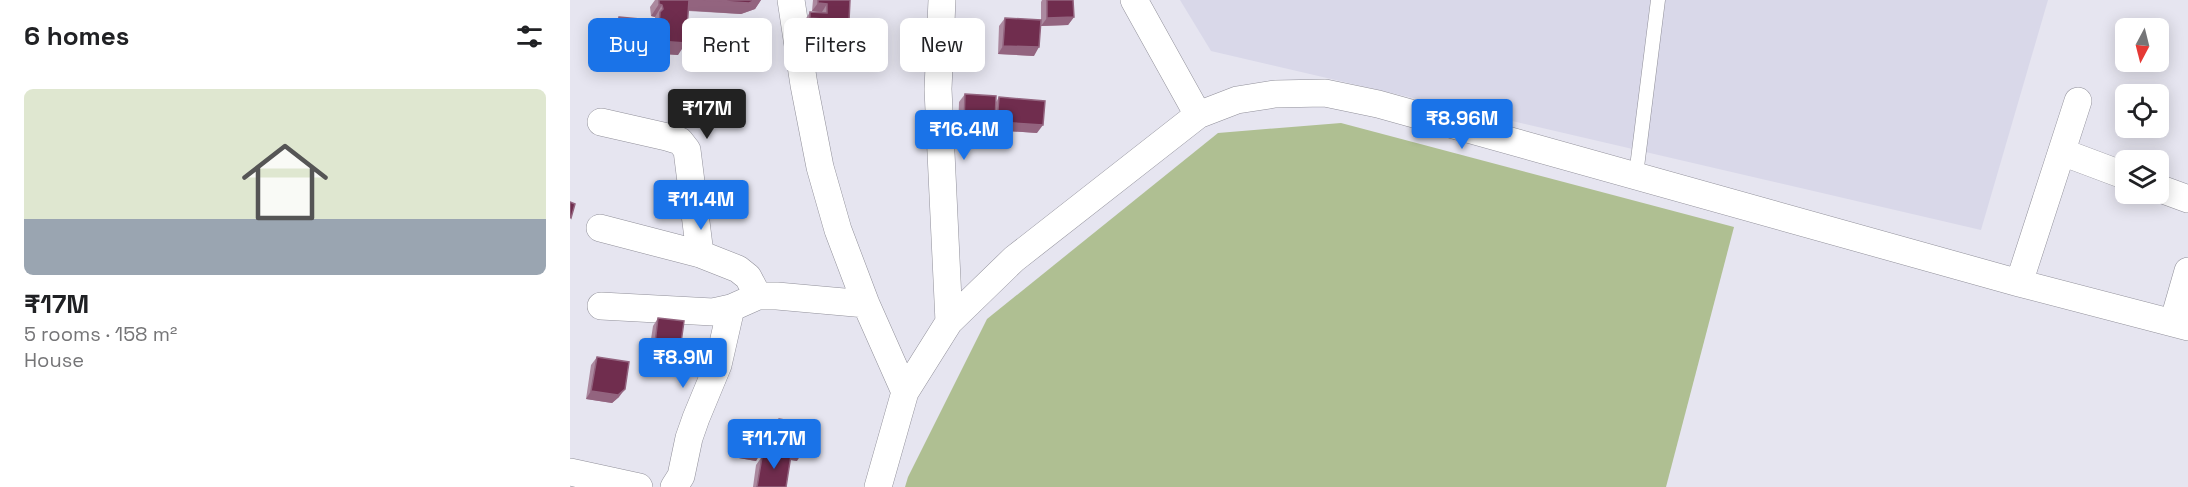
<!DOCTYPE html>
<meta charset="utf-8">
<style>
body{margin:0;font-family:"Space Grotesk",sans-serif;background:#f6f6f6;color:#202124;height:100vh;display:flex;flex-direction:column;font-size:22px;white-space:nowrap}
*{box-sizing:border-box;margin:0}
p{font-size:20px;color:#757577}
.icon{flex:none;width:33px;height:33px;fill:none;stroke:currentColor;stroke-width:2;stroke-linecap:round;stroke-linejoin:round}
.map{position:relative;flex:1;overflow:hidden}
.details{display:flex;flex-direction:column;background:#fff;width:570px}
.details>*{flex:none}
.top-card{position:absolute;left:18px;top:18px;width:570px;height:54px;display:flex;gap:12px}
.needle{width:39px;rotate:187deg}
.fabs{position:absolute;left:1545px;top:18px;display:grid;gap:12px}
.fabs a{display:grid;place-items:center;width:54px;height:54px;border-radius:9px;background:#fff;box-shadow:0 3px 15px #0003;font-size:30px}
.price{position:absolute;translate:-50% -51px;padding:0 14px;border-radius:6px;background:#1a73e8;color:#fff;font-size:20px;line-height:39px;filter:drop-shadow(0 2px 3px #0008)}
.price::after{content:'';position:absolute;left:50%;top:36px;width:18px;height:14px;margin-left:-9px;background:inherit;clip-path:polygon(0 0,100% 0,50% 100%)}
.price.active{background:#222;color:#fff}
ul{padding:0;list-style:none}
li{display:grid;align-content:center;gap:12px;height:318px;padding:0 24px}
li+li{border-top:2px solid #e0e0e0}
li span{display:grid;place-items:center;height:186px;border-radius:9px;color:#555}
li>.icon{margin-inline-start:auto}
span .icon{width:108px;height:108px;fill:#fffc;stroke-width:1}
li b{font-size:26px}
h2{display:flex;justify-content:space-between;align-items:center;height:72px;padding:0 24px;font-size:26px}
.chip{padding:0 21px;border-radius:9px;background:#fff;box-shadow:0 3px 15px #0003;font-size:21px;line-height:54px}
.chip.active{background:#1a73e8;color:#fff}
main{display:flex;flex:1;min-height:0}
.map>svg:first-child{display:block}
</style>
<main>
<section class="details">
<h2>6 homes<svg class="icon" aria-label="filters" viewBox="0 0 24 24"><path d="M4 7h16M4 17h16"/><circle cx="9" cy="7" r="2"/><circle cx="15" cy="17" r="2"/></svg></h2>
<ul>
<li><span style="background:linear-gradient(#dfe7d0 70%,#9aa5b1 0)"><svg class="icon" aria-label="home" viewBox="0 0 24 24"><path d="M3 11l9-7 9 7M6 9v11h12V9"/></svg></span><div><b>₹17M</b><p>5 rooms · 158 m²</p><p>House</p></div></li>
</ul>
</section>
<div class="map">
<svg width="1618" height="487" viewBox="0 0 1618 487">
<rect width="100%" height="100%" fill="#e6e5f0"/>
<path fill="#d9d8e9" d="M610,0H1478L1411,230L641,51Z"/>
<path fill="#afbf92" d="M771,123L1164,227L1096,487H335L338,477L417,319L648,133Z"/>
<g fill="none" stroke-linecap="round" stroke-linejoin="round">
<g stroke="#91909a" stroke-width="15">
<path id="service" d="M1066,175L1088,0"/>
</g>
<g stroke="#91909a" stroke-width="28">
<path id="minor" d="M221,0L234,85L250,167L268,230L296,304L335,392
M372,0L368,89L379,322
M564,0L628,115
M31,122L97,137L110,141L117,150L130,254
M1492,152L1556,176
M1588,188L1618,199
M30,228L130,254L168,269L178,277L188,296
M1449,283L1508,101
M31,306L143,312L161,308L188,296H207L296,304
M1603,323L1618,271
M0,472L69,487
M104,487L111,476L119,438L126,418L148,365L161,308
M308,487L335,392L379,322L444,259L628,115L667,100L705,94L755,93L808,104L1449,283L1618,327"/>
</g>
<use href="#service" stroke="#fff" stroke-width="14"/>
<use href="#minor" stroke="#fff" stroke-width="27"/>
</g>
<path fill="#ab899f" d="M85,0H191L185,9L171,14L118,11L108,55L80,53L82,23L85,19V17L81,16L80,7Z
M243,0H280L273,29L234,26L235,20L240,12L252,13L242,11Z
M472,0H503L504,17L498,25L471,26V2Z
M49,17L78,43L72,51L69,50L65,56L41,54L44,25Z
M435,18L464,56L428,54L429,26Z
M395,94L426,102L429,97L467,133L422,130L419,133L388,132L389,102Z
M88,318L110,350L105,358L101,355L79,352L83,326Z
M27,357L49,397L42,403L16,399L21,365Z
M209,419L227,461L220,460L216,487H183L186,465L193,455L190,454L186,461L163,457L166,435L172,427L195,443L200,444L203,427Z"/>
<path fill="#93647f" d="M118,0H191L185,9L171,14L111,10Z
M248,3L257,4L252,12L242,11Z
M89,4L92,5L85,17L81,16Z
M504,17L498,25L471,26L477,18Z
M240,18L279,21L273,29L234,26Z
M88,41L116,43L108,55L80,53Z
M71,42L78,43L72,51L69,50L65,56L41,54L46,46Z
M433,46L469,47L464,56L428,54Z
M427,122L473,125L467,133L422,130L419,133L388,132L394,124L425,125Z
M85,343L107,347L101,355L79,352Z
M55,389L49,397L42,403L16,399L21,391Z
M192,445L232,453L227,461L195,455L196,451L193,455L190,454L186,461L163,457L168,449Z"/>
<path fill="#702d4e" stroke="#93647f" stroke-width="1.5" d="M89,0H119L116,43L88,41L90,12L93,9L92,5L89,4Z
M133,0H186L179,3Z
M248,0H280L279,21L240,18V12L257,13V4L248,3Z
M477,0H503L504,17L477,18Z
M49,17L80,20L78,43L71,42V48L46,46Z
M435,18L471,20L469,47L433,46Z
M395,94L426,96L425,125L394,124Z
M429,97L475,101L473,125L427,122Z
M0,202L5,204L1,218L0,217Z
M88,318L114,321L110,350L107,347L85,343Z
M27,357L59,362L55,389L48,395L21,391Z
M209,419L238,424L232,453L192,445L191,453L168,449L172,427L181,422L185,429L190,426L197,428L195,443L204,444Z
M196,451L221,455L216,487H187L192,457H195Z"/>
</svg>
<div class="fabs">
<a><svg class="needle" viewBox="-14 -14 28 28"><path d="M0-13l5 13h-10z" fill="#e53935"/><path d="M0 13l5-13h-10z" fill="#757577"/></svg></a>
<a><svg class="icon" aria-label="locate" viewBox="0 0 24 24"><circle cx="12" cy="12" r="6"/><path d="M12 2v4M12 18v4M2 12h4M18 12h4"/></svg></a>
<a><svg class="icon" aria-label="layers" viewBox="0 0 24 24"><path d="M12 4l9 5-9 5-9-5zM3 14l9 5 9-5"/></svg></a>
</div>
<b class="price active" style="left:137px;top:140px">₹17M</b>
<b class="price" style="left:892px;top:150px">₹8.96M</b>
<b class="price" style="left:394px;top:161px">₹16.4M</b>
<b class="price" style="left:131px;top:231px">₹11.4M</b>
<b class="price" style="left:113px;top:389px">₹8.9M</b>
<b class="price" style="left:204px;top:470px">₹11.7M</b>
<div class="top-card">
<a class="chip active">Buy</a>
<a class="chip">Rent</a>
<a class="chip">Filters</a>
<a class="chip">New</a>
</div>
</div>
</main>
